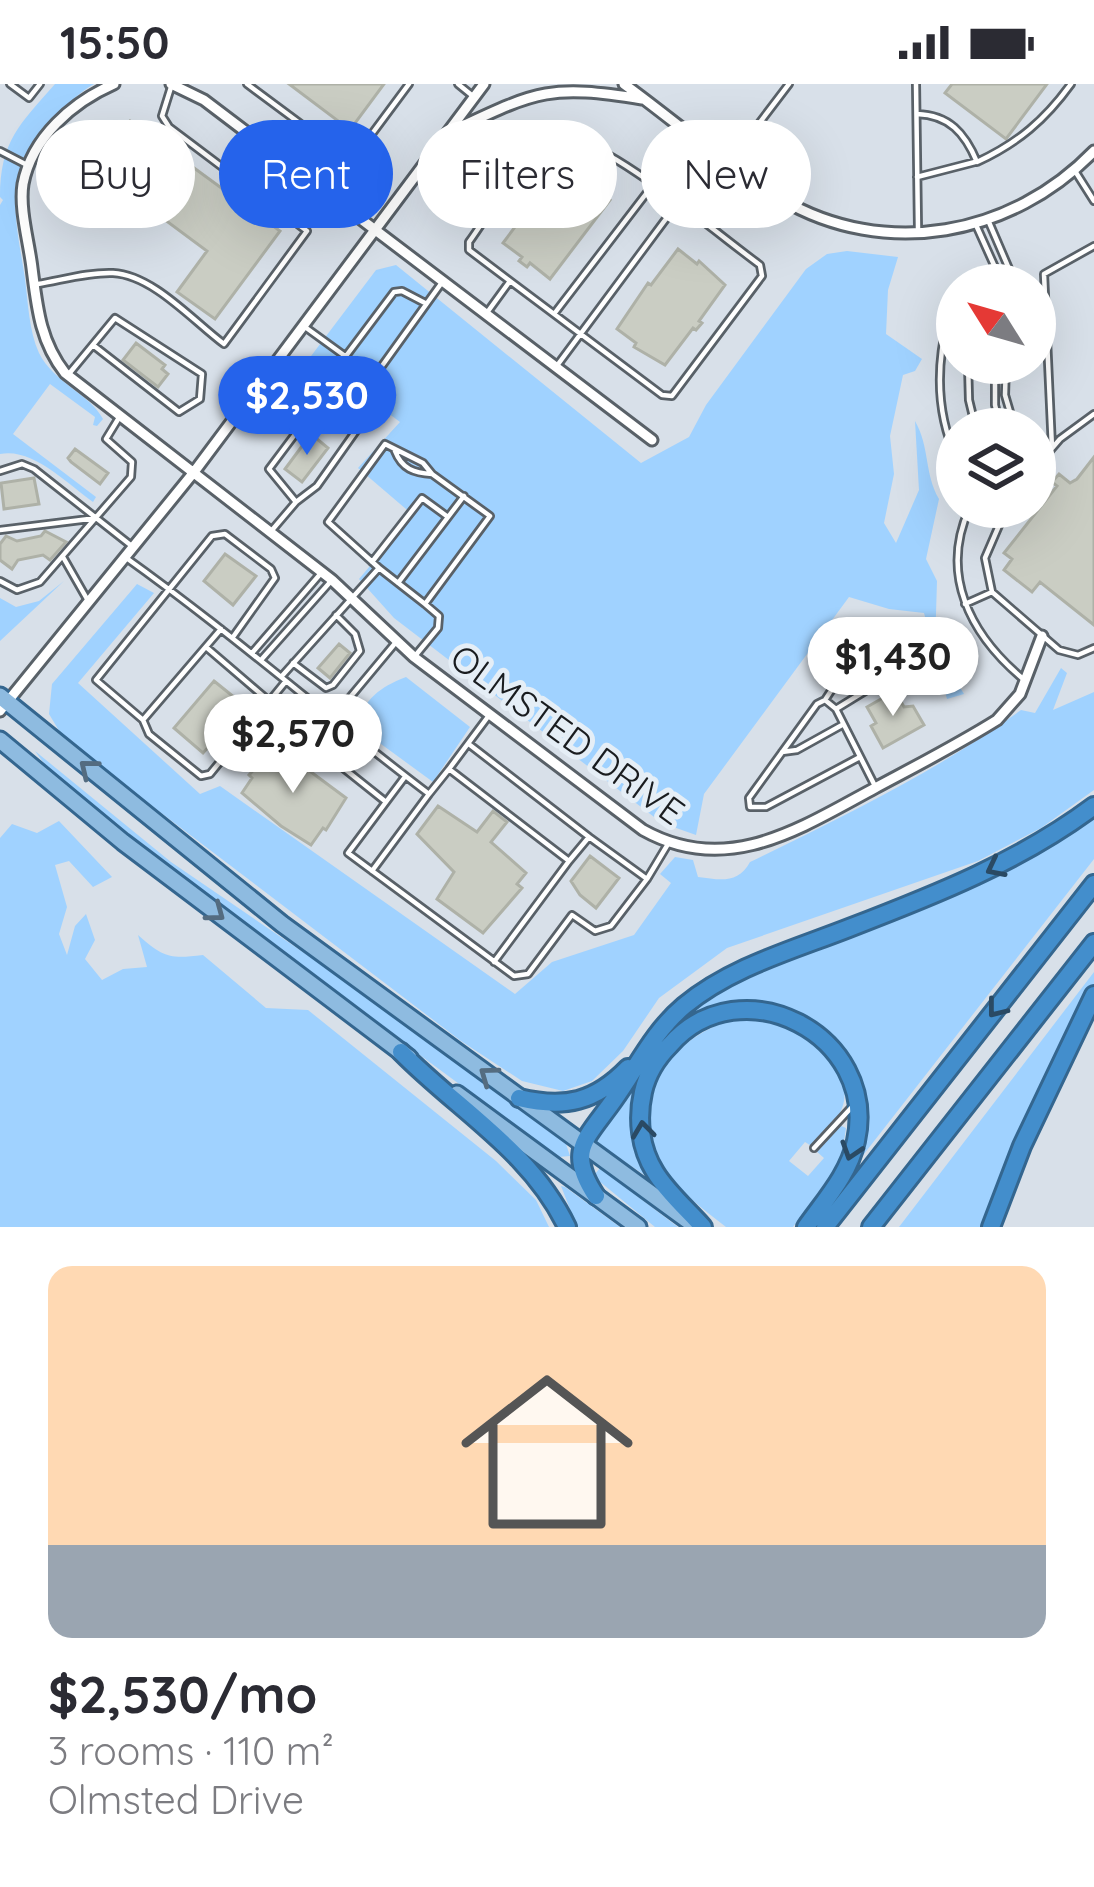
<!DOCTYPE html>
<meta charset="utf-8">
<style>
body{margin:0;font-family:Quicksand,sans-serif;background:#f7f7f7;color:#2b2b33;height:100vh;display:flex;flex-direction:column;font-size:45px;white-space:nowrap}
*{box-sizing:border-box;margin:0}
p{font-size:39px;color:#7c7c81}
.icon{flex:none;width:66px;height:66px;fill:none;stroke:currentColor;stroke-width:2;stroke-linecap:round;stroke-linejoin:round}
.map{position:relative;height:1143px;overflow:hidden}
.side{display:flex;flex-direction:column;background:#fff;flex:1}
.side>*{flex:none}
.top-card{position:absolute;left:36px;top:36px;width:1023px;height:108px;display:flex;gap:24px}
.needle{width:78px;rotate:307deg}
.fabs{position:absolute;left:936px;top:180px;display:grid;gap:24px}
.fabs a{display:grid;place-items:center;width:120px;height:120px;border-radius:50%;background:#fff;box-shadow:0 12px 48px #0002;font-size:60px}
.price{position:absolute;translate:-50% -102px;padding:0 27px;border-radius:42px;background:#fff;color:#222;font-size:39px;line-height:78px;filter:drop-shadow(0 3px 6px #0008)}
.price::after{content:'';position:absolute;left:50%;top:72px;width:36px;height:27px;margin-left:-18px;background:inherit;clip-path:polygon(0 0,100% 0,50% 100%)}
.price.on{background:#2563eb;color:#fff}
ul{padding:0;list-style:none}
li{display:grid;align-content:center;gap:24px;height:636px;padding:0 48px}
li span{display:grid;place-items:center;height:372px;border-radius:24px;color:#555}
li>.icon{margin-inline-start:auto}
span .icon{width:216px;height:216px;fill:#fffc;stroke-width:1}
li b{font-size:51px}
.tag{padding:0 42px;border-radius:54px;background:#fff;box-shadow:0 12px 48px #0002;font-size:42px;line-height:108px}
.tag.on{background:#2563eb;color:#fff}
.status{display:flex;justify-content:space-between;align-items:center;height:84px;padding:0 60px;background:#fff;direction:ltr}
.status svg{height:33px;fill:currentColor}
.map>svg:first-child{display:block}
</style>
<div class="status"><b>15:50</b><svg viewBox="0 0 49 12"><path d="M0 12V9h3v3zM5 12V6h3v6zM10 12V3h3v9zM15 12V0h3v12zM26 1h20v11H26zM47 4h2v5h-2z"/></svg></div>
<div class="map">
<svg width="1094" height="1143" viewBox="0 0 1094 1143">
<rect width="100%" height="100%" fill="#d8e0e9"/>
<path fill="#a0d2ff" d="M55,0H94C62,19 23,63 17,102C12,131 21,166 25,195C28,218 29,247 39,269C54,299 90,310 103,335L97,342L93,341L95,333L50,300L13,350L96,413L93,418C68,400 32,363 0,370V121L3,116L0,113C0,57 20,40 55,0Z
M847,167L898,173L888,206L886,250L922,275L915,287L903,291L890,352L894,390L884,439L896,459L919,406L915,337C930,363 924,389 939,415L926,475L937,497L935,562L964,610L947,615L924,529L889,525L849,513L704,710L696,751L662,739L394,534L359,495L413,431L358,384L400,338L332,287L333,296L326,305L302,284L376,186L396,181L641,379L689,353L706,321L806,185L827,170Z
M64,497L0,557V514L16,523L39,517Z
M137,500L154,509L78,599L200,710L220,702L515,910L552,878L634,851L671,799L660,790L675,773L693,776L698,793C721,796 738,800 750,778C844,732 936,688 1021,626L1035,629L1061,584L1067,589L1053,626L1094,608V706L1041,744L978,777L727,864L659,914L623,967L592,997L563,1007L522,997L461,957L64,655L49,630L52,600Z
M406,593L470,643L433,698L355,641C367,614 378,604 406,593Z
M35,667L171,778L338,892L566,1060L570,1072L558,1073L306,887L51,689Z
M1094,732V775L857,1079C895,961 782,879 678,943C708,908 755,892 796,874C892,833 1013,799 1094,732Z
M59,737L112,793L93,803L69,777L55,781L67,823L59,850L67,871L75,842L86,830L95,856L85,875L102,896L123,885L147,883L138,851C164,874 170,875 203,871L266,924L308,926L496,1077L536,1116L549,1143H0V754L12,740L37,749Z
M1094,888V900L1019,1052L984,1143H899Z
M738,935C780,935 802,942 828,975C838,987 847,1000 844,1017C841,1035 824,1050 813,1063L805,1058L789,1077L808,1092L824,1074L816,1067L839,1041L846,1044L841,1077L793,1143H726C704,1126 680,1108 664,1084C622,1020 671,949 738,935Z
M643,985L649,1092V1094L592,1056Z
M600,1084L678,1143H655L599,1097L595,1090Z
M561,1102L565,1103L620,1143H577Z"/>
<path fill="#cacdc3" stroke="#aeb1a7" stroke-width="3" d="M289,0H384L350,46Z
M952,0H1047L1006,55L945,9Z
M130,37L280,147L215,235L177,208L207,167L87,78L109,48L117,54Z
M562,80L582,95L585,91L593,97L590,101L610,116L550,195L530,179L527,183L519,177L522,173L503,159L530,123L525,120L532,112L536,115Z
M678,165L697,180L699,177L725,201L699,237L702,239L696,246L693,244L665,281L634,263L636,259L617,245L648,199L651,201Z
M136,259L165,281L162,285L168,290L158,303L123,276Z
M311,350L328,364L302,398L285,385Z
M75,365L108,389L100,400L71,378L68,374Z
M1094,373V541L1040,498L1032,508L1004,486L1012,475L1004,469L1057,402L1052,398L1059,390L1070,399L1077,395Z
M34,394L39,420L4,425L1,399Z
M45,447L66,458L50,476L43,471L18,476L12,485L0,476V460L6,452L17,457L41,452Z
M225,470L256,492L233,521L204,497Z
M339,560L350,569L330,594L318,584Z
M214,597L240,618L230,637L236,642L218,663L212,659L203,669L174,644Z
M895,607L904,623L913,622L924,641L883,664L871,642L876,639L867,623Z
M276,662L346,714L326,746L323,744L311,761L281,742L242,709L252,694L249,691Z
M438,722L477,748L493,727L507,738L491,758L526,789L517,800L522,804L483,849L437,815L454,788L417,750Z
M590,772L619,794L596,824L580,811L571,797Z"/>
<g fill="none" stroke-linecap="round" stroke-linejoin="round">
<g stroke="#596168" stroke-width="10">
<path id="lane" d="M10,0L29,14L40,0
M247,0L344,72L360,66L409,0
M458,0L474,13
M916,0L918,144
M917,30C949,31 965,49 977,78C1018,59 1045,36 1071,0
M0,67L29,82
M729,79L789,0
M1075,87L1094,117
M917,93L975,78
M263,114L313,50
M988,136L1016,201
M976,141L1003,201
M38,200C62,196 89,188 113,189C153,191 193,237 224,260L307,147L169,43L162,32L172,0
M957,228L948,235C936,282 936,330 957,375
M486,230L510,197L662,311L672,312L762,192L760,181C727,157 617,66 584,61C566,59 545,67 531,77C506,97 488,132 469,158V166L510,197
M554,230L652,102
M305,243L374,293L443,197
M346,272L394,208L402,207L425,219
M279,277L323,313L353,328L358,344L317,402L296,418L269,385L323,313
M968,279L969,316L976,345
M995,279V321L1001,345
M1006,279L1005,311L1015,345
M556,283L677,120
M68,291L115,234L202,290L200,315L179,328L93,261
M1052,364L1044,190L1094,162
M395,367C402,385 414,389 432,390
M1035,384L1060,355L1094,330
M0,387L22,380L34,385L133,463
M970,423C939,490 970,550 1022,594
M1007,423L985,474L992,508L1059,566L1078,571L1094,564
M273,445L296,418
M0,446L97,434
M63,473L87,515
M125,473C230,548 327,633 429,710L449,685
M372,478L422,414L448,433
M0,497L17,506L40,498L131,393L132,378L106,355L120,332
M398,499L464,412
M965,520L992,508
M233,553L275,494L271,485L225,450L212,452L96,596L143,636L149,650L201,692L210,690L286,597
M397,557L312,659L386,718L404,694
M206,563L269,617
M252,569L322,488
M415,572L438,544L439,532L425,520
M261,576L332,496
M293,579L326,604L333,601L360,567L355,550L336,531
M281,593L379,484L328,438L385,360L423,379L432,390L490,432L425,520L379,484
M825,616L855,570L863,569L879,595L875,601L836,625
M490,630L449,685L569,777L589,753L647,795L668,760
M143,636L221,545
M470,661L589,753
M782,668L797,666L842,641
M860,673L766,723H750L749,714L817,620L825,616L836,625L876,704
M386,718L348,769L514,892L528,890L572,831L595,847L611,842L647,795
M372,787L429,710
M494,878L569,777
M814,1064L851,1024"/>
</g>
<g stroke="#596168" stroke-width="15">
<path id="street" d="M114,0C73,18 32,53 23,100C19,125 29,158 32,184C37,223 40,257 65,289L332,496L414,573L643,746C727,793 799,745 875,704C916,682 957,661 997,636L1020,610L1042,552
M171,0L204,16L652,356
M624,0C676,38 726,82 781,115C885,176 1012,152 1094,67
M452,47C537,7 548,0 642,15
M0,627L194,388L484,0"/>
</g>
<g stroke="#34668f" stroke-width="21">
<path id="primary" d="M0,612L282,840L694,1141
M0,656L123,758L409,974
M457,1010L638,1143"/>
</g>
<g stroke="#34668f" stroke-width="22">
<path id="highway" d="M401,968C458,1026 531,1067 567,1143
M519,1014C565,1025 595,1018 628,984
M596,1112C566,1067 586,1055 613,1017C637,984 652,949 684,922C731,883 793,866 849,844C935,811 1019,778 1094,722
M703,1143C687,1125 667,1108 655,1088C640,1064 637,1035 643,1008C647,990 657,974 670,961C741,880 879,951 856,1057C849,1090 825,1116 806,1143
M825,1143L1094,800
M871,1143L1094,859
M991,1143L1022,1062L1094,911"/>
</g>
<use href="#lane" stroke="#fff" stroke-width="4.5"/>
<use href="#street" stroke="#fff" stroke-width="9"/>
<use href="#primary" stroke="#8ebbe0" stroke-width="15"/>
<use href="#highway" stroke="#438ecc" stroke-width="16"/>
</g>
<defs><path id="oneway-chevron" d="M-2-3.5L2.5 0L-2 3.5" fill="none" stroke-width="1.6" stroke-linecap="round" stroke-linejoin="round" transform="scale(3)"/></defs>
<g stroke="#546c80">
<use href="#oneway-chevron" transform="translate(88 684) rotate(-141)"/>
<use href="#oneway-chevron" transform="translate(216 829) rotate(37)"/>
<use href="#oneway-chevron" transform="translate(488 991) rotate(-144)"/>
</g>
<g stroke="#2a4a64">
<use href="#oneway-chevron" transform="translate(995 784) rotate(153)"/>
<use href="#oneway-chevron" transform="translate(996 925) rotate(128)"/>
<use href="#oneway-chevron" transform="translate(643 1046) rotate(-97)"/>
<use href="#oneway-chevron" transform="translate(851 1067) rotate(108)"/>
</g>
<g text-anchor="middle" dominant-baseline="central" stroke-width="10" stroke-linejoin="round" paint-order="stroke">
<g font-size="36" fill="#191c1f" stroke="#e5eef6">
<text transform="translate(568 650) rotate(36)">OLMSTED DRIVE</text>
</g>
</g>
</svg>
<div class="fabs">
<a><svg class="needle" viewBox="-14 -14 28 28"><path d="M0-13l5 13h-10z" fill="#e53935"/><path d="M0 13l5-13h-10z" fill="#7c7c81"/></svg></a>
<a><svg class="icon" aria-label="layers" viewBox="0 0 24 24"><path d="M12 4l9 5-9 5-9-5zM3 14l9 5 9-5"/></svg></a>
</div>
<b class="price on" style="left:307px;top:374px">$2,530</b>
<b class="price" style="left:893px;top:635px">$1,430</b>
<b class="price" style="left:293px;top:712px">$2,570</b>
<div class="top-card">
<a class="tag">Buy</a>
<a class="tag on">Rent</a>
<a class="tag">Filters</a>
<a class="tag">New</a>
</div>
</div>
<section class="side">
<ul>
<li><span style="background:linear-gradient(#ffd9b3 75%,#9aa5b1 0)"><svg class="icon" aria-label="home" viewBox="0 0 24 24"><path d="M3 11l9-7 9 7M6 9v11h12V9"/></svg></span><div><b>$2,530/mo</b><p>3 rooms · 110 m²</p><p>Olmsted Drive</p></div></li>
</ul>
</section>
